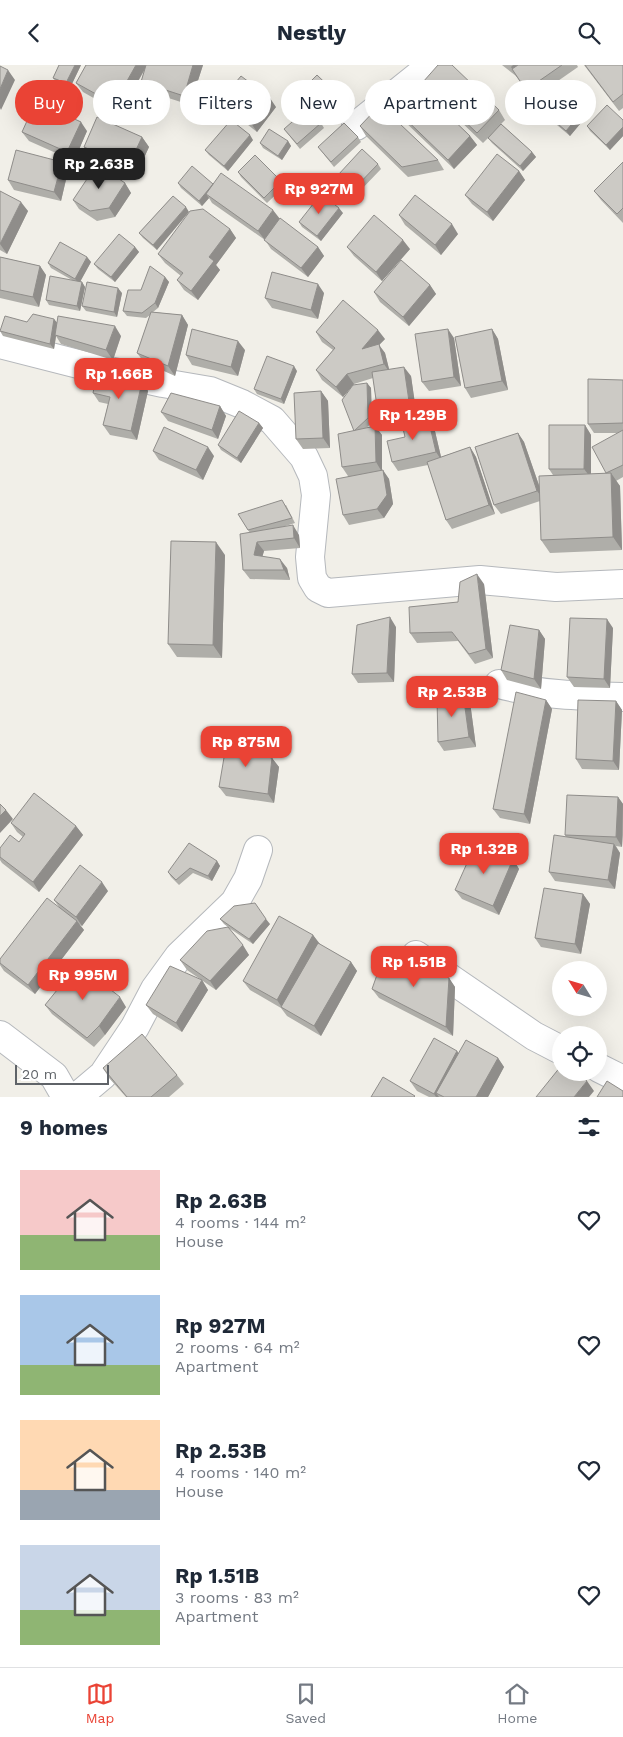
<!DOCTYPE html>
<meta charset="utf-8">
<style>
body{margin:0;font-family:"Work Sans",sans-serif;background:#f2f2f3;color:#1f2937;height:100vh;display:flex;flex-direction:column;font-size:19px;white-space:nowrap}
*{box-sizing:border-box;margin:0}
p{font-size:16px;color:#747a83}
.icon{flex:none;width:28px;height:28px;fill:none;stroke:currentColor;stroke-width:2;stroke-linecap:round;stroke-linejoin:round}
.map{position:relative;height:1032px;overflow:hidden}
.drawer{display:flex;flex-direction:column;background:#fff;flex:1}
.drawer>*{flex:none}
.guide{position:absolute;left:15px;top:15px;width:594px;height:45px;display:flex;gap:10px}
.needle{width:32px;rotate:307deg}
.controls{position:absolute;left:552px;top:896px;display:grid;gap:10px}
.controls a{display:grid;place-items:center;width:55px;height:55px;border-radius:50%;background:#fff;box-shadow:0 5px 20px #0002;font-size:25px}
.scale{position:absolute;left:15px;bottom:12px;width:94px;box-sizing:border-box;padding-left:5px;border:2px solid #5f6368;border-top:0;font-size:14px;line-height:18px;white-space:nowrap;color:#5f6368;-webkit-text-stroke:4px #fff;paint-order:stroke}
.price{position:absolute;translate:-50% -42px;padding:0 11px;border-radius:10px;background:#ea4335;color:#fff;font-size:16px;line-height:32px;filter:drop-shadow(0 1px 2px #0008)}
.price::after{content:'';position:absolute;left:50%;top:30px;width:15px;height:11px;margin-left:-8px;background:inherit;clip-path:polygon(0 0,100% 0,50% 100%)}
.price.selected{background:#222;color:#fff}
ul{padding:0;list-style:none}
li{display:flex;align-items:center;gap:15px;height:125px;padding:0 20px}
li span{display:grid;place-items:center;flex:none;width:140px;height:100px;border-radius:0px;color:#555}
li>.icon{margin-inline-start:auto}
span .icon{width:60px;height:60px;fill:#fffc;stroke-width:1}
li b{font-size:21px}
h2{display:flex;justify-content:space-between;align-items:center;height:60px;padding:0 20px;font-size:21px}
.tag{padding:0 18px;border-radius:22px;background:#fff;box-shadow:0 5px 20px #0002;font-size:18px;line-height:45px}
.tag.selected{background:#ea4335;color:#fff}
header{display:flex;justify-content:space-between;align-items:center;height:65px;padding:0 20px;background:#fff;font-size:22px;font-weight:700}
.menu{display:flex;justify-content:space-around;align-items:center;height:70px;border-top:1px solid #e0e1e3;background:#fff;font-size:14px;color:#747a83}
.menu a{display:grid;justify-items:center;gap:2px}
.menu .selected{color:#ea4335}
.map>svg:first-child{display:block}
</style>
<header><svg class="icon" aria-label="back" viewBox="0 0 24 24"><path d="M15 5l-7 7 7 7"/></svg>Nestly<svg class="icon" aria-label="search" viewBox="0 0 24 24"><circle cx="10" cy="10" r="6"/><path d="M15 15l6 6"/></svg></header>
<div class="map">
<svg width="623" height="1032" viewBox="0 0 623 1032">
<rect width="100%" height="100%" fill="#f1efe8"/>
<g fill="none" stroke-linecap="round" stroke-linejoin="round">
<g stroke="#b5b8bc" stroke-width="30">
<path id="minor" d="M356,61L432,0
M0,279L86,301L163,318L210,326L242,339L272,355L304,392L313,411L316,430L310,492L312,513L318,523L328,528L480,515L556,522L623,519
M499,619C539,630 582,631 623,632
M416,890L534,971L561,985
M0,970L54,1011L66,1032
M599,1003L623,1015
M77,1032L103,1010L135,962L155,924L179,891L235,837L248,814L258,785"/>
</g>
<use href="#minor" stroke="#fff" stroke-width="28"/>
</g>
<path fill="#afaea9" d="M59,0H81L70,23L57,18L53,13Z
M86,0H203L190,40L147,26L141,17L144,6L120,48L83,27L76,18Z
M502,0H577L578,2L532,34L516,11Z
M584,0H623V43L619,46Z
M423,17L499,45L505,55L501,59L532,87L536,92L523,106L492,78L488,73L494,67L483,78L429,26Z
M300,27L343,35L346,40L329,57L304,32Z
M221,35L276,42L257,67L228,44Z
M394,43L470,71L477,80L454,104L400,52Z
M541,44L585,53L570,71L544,49Z
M623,55V71L610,85L590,66L587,61Z
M321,58L324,63L300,84L284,64Z
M360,61L438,95L444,105L408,112L366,71Z
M87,66L74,96L29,76L22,67Z
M142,72L149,82L135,112L90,92L84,82Z
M358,72L361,77L334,102L318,82Z
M253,75L228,106L209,90L205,85Z
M288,76L291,81L282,95L263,83L260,78Z
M623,97V158L601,135L594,126Z
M378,99L381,104L356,130L341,115L338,110Z
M68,106L61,136L14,125L8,115Z
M519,106L525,115L493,156L472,139L465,130Z
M238,107L281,116L285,121L267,138L241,112Z
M125,118L131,128L115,152L97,156L79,144L73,135Z
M178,118L213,119L279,154L318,182L324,191L308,212L271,184L265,175L212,138L209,133L202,141L181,123Z
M0,126L28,146L7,189L0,185Z
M173,131L157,185L143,173L139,168Z
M343,148L321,176L302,162L299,157Z
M399,150L458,169L441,190L405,160Z
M230,164L236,173L216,200L220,205L198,235L184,225L177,215L181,211L165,198L158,189Z
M135,182L139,187L115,217L98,204L94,199Z
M347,182L410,184L382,216L354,191Z
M0,192L40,201L46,210L39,242L0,233Z
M87,192L91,197L80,216L82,217L85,222L80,246L49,240L46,235L72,215L51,203L48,198Z
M165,212L169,217L158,243L153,247L182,250L188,260L175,311L144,297L137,288L150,250L146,253L127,251L123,246Z
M430,220L436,229L409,261L380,237L374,227Z
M122,228L117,252L86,246L82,241Z
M324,228L318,254L272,243L265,233Z
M54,254L57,258L121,271L113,295L61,279L56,271L54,284L3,271L0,266L27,257Z
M492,264L498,274L508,325L471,333L465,323Z
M316,267L385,274L379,280L385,288L389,304L411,311L417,355L428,353L434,362L441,392L470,382L476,392L495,449L452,464L446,455L428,400L398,406L392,397L405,372L402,361L385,364L379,355L373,313L354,319L343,332L322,315L316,305L333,285L322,277Z
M454,273L461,321L429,326L422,317Z
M245,285L238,311L192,300L186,290Z
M297,306L284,339L257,329L254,324Z
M623,315V412L616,416L620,421L622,485L550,488L541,475L540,436L501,449L494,440L518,368L524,377L540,423L553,410L549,404L585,360L591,370V409L606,408L618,368H594L588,359Z
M142,317L148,326L137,375L110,370L103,360L108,339L99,337L93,328Z
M367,318L371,323L372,358L366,363L375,361L382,370V405L389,414L393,439L384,453L349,460L343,450L348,411L342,402L354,365Z
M321,326L328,336L330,383L303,384L296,374Z
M220,341L226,351L218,374L168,356L161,347Z
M259,358L263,363L241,398L221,385L218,380Z
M153,386L214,391L203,415L159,395Z
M286,440L295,458L279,463L299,470L300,483L264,486L262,492L287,503L290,515L250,514L243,505L250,468L238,449Z
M225,490L222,593L177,592L168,579Z
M484,519L493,593L475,599L458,576L417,578L410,568L458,537Z
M396,562L394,617L358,618L352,609Z
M613,563L610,623L574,622L567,612Z
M539,565L545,574L541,624L507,615L501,605Z
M463,628L470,637L476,682L444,686L438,677Z
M546,635L552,644L530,759L500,753L493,744Z
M616,636L622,645L619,705L582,704L576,694Z
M271,690V692L279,702L274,738L226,731L219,722Z
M618,732L623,739V770L622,782L616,781L620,788L615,824L555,816L549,807L566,772L565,770Z
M11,758L76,761L83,770L39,827L2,798L0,795V783L19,777L23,772L17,767Z
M513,794L519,804L499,850L462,834L455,825Z
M217,796L220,801L212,816L193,808L179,820L171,812L168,807Z
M108,826L82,861L79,859L84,865L35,929L4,906L0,900V894L59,842L54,835Z
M583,829L590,839L581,889L541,882L535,873Z
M220,854L270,859L253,879L229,863L249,890L216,925L187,905L180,895L228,862L224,859Z
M313,870L319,879L351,897L357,906L321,971L287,951L281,943L250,925L243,916Z
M449,913L455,922L453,971L379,933L372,924Z
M202,915L208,925L182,967L153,949L146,940Z
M45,940L126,942L105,970L94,982L52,949Z
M457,986L458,988L498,993L504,1002L488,1032H429L417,1026L410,1016Z
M103,1003L177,1010L184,1019L169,1032H126L109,1013Z"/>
<path fill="#8f8d8a" d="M75,0H81L70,23L66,18Z
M136,0H147L120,48L114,39Z
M193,0H203L190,40L184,31Z
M513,0H526L517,12L511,2Z
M8,5L15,15L1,45L0,43V24Z
M270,33L276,42L257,67L251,58Z
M581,48L585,53L570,71L566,66Z
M81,57L87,66L74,96L67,87Z
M623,62V71L610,85L606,80Z
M250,70L253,75L228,106L224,101Z
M470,71L477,80L454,104L448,95Z
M142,72L149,82L135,112L128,102Z
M288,76L291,81L282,95L278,91Z
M532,87L536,92L523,106L520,101Z
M62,97L68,106L61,136L54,127Z
M519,106L525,115L493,156L487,147Z
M125,118L131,128L115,152L109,143Z
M213,119L206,129L209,133L202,141L199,136Z
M21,137L28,146L7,189L0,179Z
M186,142L189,147L157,185L153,180Z
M339,143L343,148L321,176L317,171Z
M273,145L280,154L265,175L258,166Z
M452,159L458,169L441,190L435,180Z
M230,164L236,173L216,200L220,205L198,235L191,226L209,192Z
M403,175L410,184L382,216L376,207Z
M135,182L139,187L115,217L111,212Z
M318,182L324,191L308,212L301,203Z
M87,192L91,197L79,219L75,214Z
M40,201L46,210L39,242L33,232Z
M165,212L169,217L158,243L155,238Z
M82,217L85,222L80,246L77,241Z
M318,219L324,228L318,254L311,245Z
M430,220L436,229L409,261L403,252Z
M118,223L122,228L117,252L114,247Z
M182,250L188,260L175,311L168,301Z
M54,254L58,259L55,270L56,271L54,284L50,279Z
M115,261L121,271L113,295L106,285Z
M448,264L454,273L461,321L454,312Z
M492,264L498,274L508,325L502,316Z
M378,265L385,274L379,280L385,288L390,308L384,299L362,284Z
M238,276L245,285L238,311L231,302Z
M294,301L297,306L284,339L281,334Z
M404,302L411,311L418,359L411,350Z
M347,309L354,319L343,332L336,322Z
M142,317L148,326L137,375L131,366Z
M367,318L371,323L372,358L368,353Z
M321,326L328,336L330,383L323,373Z
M220,341L226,351L218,374L212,365Z
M428,353L434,362L442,396L436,387Z
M259,358L263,363L241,398L237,393Z
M585,360L591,370V413L584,404Z
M375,361L382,370V407L376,397Z
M518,368L524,377L544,435L537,426Z
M208,382L214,391L203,415L196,405Z
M470,382L476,392L495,449L489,440Z
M383,405L389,414L393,439L384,453L377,444Z
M611,408L620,421L622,485L613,472Z
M293,460L299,470L300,483L294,473Z
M216,477L225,490L222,593L213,580Z
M257,477L264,486L260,500L254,490Z
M280,494L287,503L290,515L284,505Z
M477,509L484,519L493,593L486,584Z
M390,552L396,562L394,617L387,608Z
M607,554L613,563L610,623L604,614Z
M539,565L545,574L541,624L534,614Z
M463,628L470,637L476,682L469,672Z
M546,635L552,644L530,759L524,749Z
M616,636L622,645L619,705L613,696Z
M265,681L271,690L270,701L263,691Z
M272,693L279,702L274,738L268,729Z
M618,732L623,739L622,782L616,772Z
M6,745L13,754L0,768V751Z
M76,761L83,770L39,827L33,817Z
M614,779L620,788L615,824L608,815Z
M513,794L519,804L499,850L493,841Z
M217,796L220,801L212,816L208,811Z
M102,817L108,826L82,861L76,852Z
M583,829L590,839L581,889L575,879Z
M266,854L270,859L253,879L249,874Z
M77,856L84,865L35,929L28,920Z
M313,870L320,879L283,944L277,935Z
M243,880L249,890L216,925L210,916Z
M351,897L357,906L321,971L314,961Z
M449,913L455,922L453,971L446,962Z
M202,915L208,925L182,967L176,958Z
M120,932L126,942L105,970L99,961Z
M457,986L464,996L436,1028L439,1032H436L434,1029Z
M498,993L504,1002L488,1032H476Z
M587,1016L594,1026L589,1032H574Z"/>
<path fill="#cccac5" stroke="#8f8d8a" d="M59,0H75L66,18L53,13Z
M86,0H136L114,39L76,18Z
M146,0H193L184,31L141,17Z
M438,0H452L499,45L477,68L423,17Z
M518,0H562L526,25L512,4Z
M585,0H623V29L613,37Z
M0,1L8,5L0,24Z
M317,10L343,35L326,52L300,27Z
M241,11L270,33L251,58L221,35Z
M416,19L470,71L448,95L394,43Z
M555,26L581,48L566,66L541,44Z
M36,36L81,57L67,87L22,67Z
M380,40L438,95L402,102L360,61Z
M607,40L623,55V62L606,80L587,61Z
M308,43L321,58L297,79L284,64Z
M97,52L142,72L128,102L84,82Z
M231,55L250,70L224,101L205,85Z
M344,58L358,72L331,97L318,82Z
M501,59L532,87L520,101L488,73Z
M269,64L288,76L278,91L260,78Z
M362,84L378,99L353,125L338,110Z
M16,85L62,97L54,127L8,115Z
M497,89L519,106L487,147L465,130Z
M255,90L281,116L264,133L238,107Z
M623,97V143L617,149L594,126Z
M97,99L125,118L109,143L90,146L73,135Z
M192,101L213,119L199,136L178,118Z
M221,108L273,145L258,166L206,129Z
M0,126L21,137L0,179Z
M321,129L339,143L317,171L299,157Z
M415,130L452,159L435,180L399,150Z
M173,131L186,142L153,180L139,168Z
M203,144L230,164L209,192L214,196L191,226L177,215L183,208L158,189L190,146Z
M374,150L403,175L376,207L347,182Z
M280,153L318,182L301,203L264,175Z
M119,169L135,182L111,212L94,199Z
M60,177L87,192L75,214L48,198Z
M0,192L40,201L33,232L0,225Z
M401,195L430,220L403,252L374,227Z
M150,201L165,212L155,238L142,248L123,246L128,225H141Z
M272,207L318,219L311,245L265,233Z
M50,211L82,217L77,241L46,235Z
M87,217L118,223L114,247L82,241Z
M343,235L378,265L362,284L379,279L384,299L347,309L336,322L316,305L335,283L316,267Z
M151,247L182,250L168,301L137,288Z
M33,249L54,254L50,279L0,266L5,251L27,257Z
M58,251L115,261L106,285L55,270Z
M192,264L238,276L231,302L186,290Z
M448,264L454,312L422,317L415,269Z
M492,264L502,316L465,323L455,272Z
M267,291L294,301L281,334L254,324Z
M404,302L411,350L379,355L372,307Z
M97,307L142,317L131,366L103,360L110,332L93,328Z
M588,314L623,315V358L588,359Z
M367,318L368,353L354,366L342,335L353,320Z
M321,326L323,373L296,374L294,328Z
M171,328L220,341L212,365L161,347Z
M239,346L259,358L237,393L218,380Z
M428,353L436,387L392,397L387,376L405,372L402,359Z
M549,360H585L584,404H549Z
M375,361L376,397L342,402L338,369Z
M164,362L208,382L196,405L153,386Z
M623,365V400L606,408L592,382Z
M518,368L537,426L494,440L475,382Z
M470,382L489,440L446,455L427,397Z
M383,405L387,430L377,444L343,450L336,414Z
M611,408L613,472L541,475L539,411Z
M282,435L292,453L248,465L238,449Z
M293,460L294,473L257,477L254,490L280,494L284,505H243L240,469Z
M171,476L216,477L213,580L168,579Z
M477,509L486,584L469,589L452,567L410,568L409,542L458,537L460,517Z
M390,552L387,608L352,609L357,560Z
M570,553L607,554L604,614L567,612Z
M510,560L539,565L534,614L501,605Z
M516,627L546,635L524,749L493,744Z
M463,628L469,672L438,677L437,634Z
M578,635L616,636L613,696L576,694Z
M227,675L265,681L263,691L272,693L268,729L219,722Z
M34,728L76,761L33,817L0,792V783L10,770L19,777L25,769L11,758Z
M567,730L618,732L616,772L565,770Z
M0,739L6,745L0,751Z
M554,770L614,779L608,815L549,807Z
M189,778L217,796L208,811L190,803L176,815L168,807Z
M476,778L513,794L493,841L455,825Z
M80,800L102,817L76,852L54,835Z
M544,823L583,829L575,879L535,873Z
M47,833L77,856L28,920L0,898V894Z
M255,838L266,854L249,874L220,854L234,841Z
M279,851L313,870L277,935L243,916Z
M228,862L243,880L210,916L180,895L207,866Z
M318,878L351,897L314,961L281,942Z
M384,890L449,913L446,962L372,924Z
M78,899L120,932L99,961L87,973L45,940Z
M170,901L202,915L176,958L146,940Z
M142,969L177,1010L151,1032H127L103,1003Z
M434,973L457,986L434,1029L410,1016Z
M466,975L498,993L476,1032H444L436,1028Z
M561,1001V1008H577L587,1016L574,1032H536Z
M383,1012L415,1031L414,1032H371Z
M607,1016L623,1026V1032H597Z"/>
</svg>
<div class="controls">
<a><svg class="needle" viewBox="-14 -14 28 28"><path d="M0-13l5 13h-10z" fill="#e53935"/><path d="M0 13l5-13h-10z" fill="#747a83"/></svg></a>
<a><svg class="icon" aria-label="locate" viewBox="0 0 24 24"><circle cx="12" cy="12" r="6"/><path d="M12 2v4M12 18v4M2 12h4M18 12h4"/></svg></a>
</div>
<div class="scale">20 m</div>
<b class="price selected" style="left:99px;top:125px">Rp 2.63B</b>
<b class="price" style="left:319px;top:150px">Rp 927M</b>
<b class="price" style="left:119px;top:335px">Rp 1.66B</b>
<b class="price" style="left:413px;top:376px">Rp 1.29B</b>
<b class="price" style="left:452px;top:653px">Rp 2.53B</b>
<b class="price" style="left:246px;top:703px">Rp 875M</b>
<b class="price" style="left:484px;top:810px">Rp 1.32B</b>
<b class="price" style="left:414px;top:923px">Rp 1.51B</b>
<b class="price" style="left:83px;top:936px">Rp 995M</b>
<div class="guide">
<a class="tag selected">Buy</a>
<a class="tag">Rent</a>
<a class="tag">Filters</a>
<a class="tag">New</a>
<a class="tag">Apartment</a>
<a class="tag">House</a>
</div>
</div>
<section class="drawer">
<h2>9 homes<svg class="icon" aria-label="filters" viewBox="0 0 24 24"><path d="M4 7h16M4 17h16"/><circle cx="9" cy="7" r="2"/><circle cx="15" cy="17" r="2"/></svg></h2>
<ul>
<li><span style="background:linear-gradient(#f6c9c9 65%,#8fb573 0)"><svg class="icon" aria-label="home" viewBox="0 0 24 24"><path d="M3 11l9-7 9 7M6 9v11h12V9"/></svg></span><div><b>Rp 2.63B</b><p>4 rooms · 144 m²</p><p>House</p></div><svg class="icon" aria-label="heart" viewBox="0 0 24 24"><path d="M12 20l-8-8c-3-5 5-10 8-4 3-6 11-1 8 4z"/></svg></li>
<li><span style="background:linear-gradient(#a9c7e8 70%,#8fb573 0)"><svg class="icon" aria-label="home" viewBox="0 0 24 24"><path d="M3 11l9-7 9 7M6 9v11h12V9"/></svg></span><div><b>Rp 927M</b><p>2 rooms · 64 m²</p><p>Apartment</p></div><svg class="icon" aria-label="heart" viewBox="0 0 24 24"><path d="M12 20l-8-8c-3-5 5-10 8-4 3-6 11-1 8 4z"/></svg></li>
<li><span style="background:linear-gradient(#ffd9b3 70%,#9aa5b1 0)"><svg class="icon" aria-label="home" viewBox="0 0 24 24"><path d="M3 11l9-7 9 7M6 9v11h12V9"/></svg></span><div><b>Rp 2.53B</b><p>4 rooms · 140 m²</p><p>House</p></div><svg class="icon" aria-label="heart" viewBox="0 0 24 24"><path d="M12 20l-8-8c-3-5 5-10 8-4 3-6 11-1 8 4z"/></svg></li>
<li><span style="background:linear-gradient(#c9d6e8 65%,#8fb573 0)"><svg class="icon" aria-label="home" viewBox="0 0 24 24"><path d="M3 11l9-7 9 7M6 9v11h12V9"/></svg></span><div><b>Rp 1.51B</b><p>3 rooms · 83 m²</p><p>Apartment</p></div><svg class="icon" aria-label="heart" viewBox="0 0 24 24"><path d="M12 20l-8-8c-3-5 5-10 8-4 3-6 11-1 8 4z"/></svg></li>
</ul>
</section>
<nav class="menu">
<a class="selected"><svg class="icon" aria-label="map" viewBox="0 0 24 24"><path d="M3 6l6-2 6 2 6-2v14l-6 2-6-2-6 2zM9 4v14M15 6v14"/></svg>Map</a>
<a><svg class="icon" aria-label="saved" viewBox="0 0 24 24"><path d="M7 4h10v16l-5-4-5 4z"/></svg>Saved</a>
<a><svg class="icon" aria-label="home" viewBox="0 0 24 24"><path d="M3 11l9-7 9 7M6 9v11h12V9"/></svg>Home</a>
</nav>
